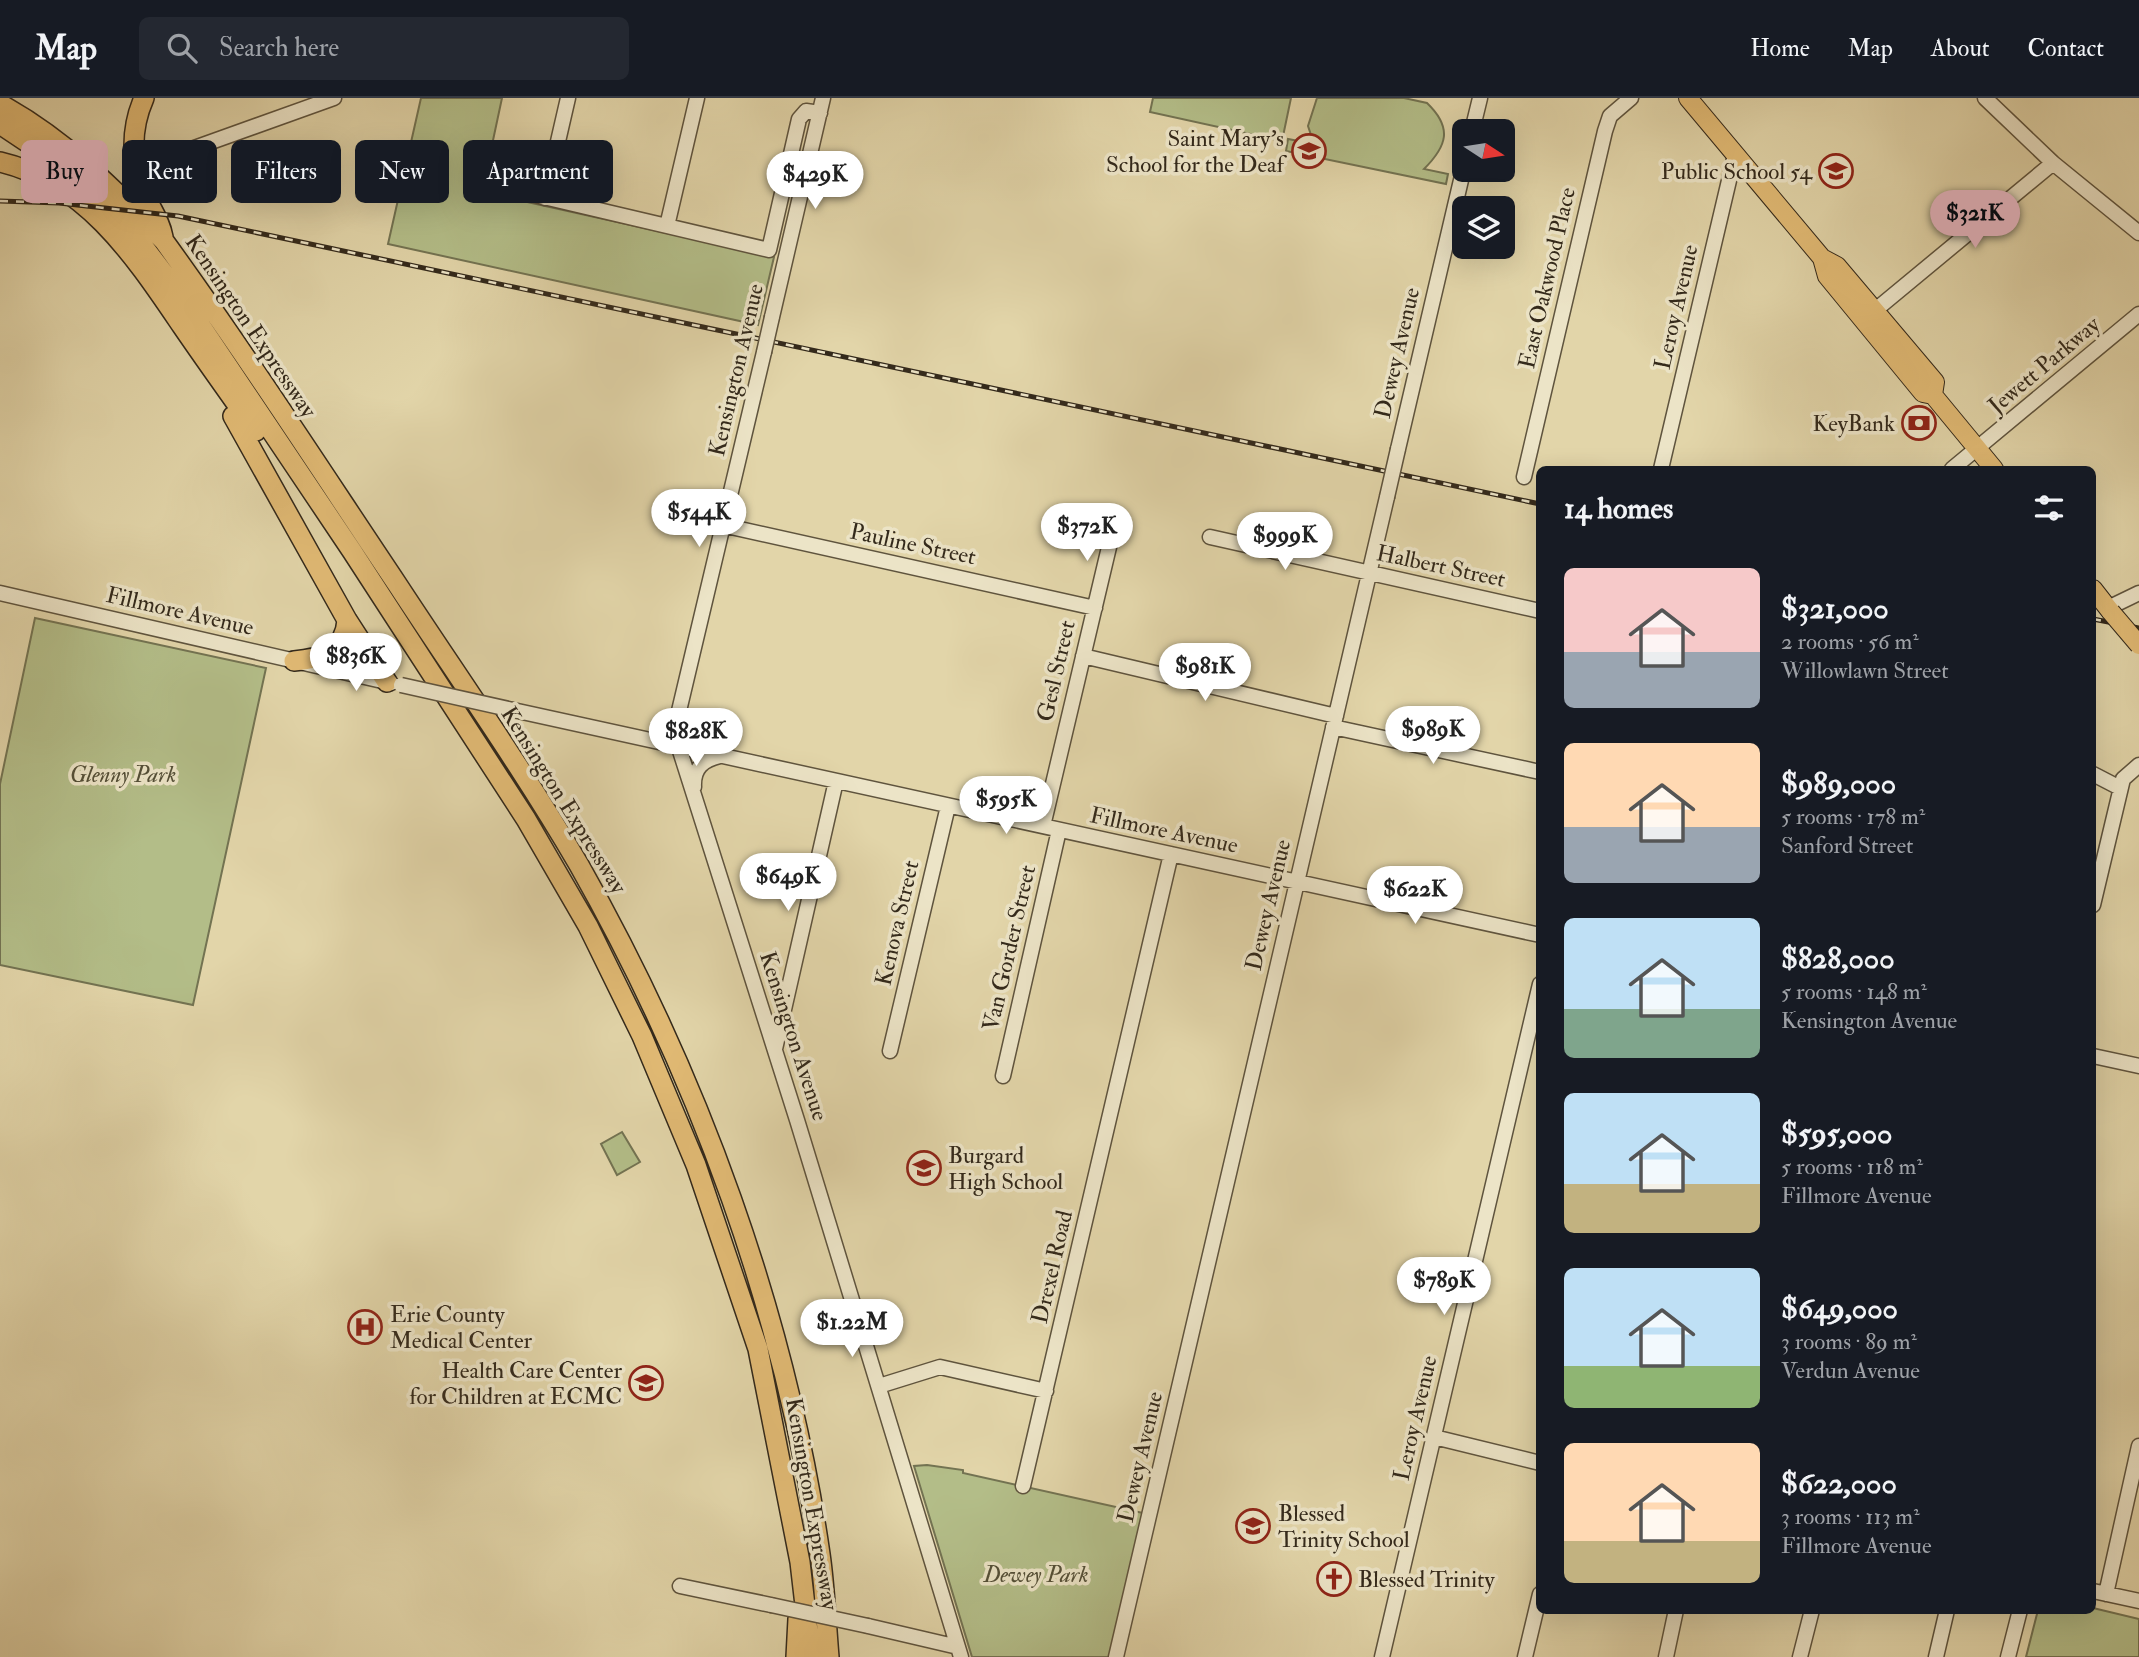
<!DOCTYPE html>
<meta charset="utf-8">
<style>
body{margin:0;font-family:"IM FELL Double Pica",serif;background:#242831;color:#f1f3f6;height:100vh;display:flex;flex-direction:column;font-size:26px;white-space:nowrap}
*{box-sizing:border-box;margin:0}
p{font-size:23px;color:#9ea1a6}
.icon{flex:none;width:38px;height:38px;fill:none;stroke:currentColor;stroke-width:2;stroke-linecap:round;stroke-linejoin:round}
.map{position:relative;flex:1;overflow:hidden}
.panel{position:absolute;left:1536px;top:368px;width:560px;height:1148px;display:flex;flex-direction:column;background:#171b24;border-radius:10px;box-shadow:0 7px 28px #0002}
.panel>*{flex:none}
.hud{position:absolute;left:21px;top:42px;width:665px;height:63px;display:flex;gap:14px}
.needle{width:46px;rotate:102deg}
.fabs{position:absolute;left:1452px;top:21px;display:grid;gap:14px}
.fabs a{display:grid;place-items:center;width:63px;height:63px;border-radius:10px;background:#171b24;box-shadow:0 7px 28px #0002;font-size:35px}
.price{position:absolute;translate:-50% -60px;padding:0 16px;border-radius:24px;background:#fff;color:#222;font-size:23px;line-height:46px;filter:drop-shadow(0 2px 4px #0008)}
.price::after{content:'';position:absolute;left:50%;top:42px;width:21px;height:16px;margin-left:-10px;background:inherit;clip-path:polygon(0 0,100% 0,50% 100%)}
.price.selected{background:#c59692;color:#111}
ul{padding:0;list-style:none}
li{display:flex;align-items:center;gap:21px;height:175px;padding:0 28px}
li span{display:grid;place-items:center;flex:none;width:196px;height:140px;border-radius:10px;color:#555}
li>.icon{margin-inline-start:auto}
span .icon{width:84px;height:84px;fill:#fffc;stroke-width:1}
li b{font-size:30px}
h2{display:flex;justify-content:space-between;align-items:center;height:84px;padding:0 28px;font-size:30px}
.tag{padding:0 24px;border-radius:10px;background:#171b24;box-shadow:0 7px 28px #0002;font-size:24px;line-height:63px}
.tag.selected{background:#c59692;color:#111}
header{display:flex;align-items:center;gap:42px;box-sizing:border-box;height:98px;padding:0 35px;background:#171b24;border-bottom:2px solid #363941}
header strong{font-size:33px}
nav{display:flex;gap:38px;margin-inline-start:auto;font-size:24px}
.search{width:490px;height:63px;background:#242831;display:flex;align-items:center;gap:18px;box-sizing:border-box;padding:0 24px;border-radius:10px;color:#9ea1a6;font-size:26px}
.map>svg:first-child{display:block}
</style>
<header>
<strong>Map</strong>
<div class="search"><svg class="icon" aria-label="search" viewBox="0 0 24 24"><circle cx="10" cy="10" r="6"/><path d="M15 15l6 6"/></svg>Search here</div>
<nav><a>Home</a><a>Map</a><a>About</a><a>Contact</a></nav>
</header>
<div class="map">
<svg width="2139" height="1559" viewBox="0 0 2139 1559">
<rect width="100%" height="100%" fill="#e2d5a9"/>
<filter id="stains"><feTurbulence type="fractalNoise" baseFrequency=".00286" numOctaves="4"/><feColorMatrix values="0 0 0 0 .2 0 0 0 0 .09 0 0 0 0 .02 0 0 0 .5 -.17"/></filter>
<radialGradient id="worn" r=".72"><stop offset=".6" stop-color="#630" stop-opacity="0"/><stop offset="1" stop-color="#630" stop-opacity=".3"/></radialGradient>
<path fill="#b3bd88" stroke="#737352" stroke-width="2" d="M421,0H502L482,94L774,159L758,227L388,146Z
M1153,0H1291L1282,43L1150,14Z
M1317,0H1404L1427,5C1453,30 1447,48 1424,71L1448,76L1446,86L1286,53L1288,41L1314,46L1308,28Z
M35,520L266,570L193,907L0,867V686Z
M622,1034L640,1064L617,1077L601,1046Z
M927,1367L963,1372V1375L1143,1415L1110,1559H972L914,1368Z
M2093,1510L2139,1521V1559H2026L2038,1512Z"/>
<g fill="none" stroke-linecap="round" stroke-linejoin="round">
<g stroke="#5f543e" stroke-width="17">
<path id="minor" d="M1985,0L2053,65L2139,135
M1472,33L1480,0
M183,54L334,0
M484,85L769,152L799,21L806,13L820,15
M545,100L568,0
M667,128L697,0
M772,219L823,0
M1867,219L2053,65
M764,254L674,634L797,1022L961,1559
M1398,351L1465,65
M1661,371L1735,57
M1952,371L2139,216
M1524,379L1605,33L1610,18L1631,0
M722,427L1095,510
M1210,439L1540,513
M0,495L391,585
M2108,510L2139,495
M1083,558L1336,618
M513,612L1540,837
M1333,629L1540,674
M2093,676L2120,690
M694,689C693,670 703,662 720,658
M1043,728L1114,428
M2093,807L2123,681L2139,667
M775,951L836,683
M890,953L948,708
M2093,958L2139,968
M1003,978L1059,732
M879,1288L940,1269L1046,1293
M1434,1339L1540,1365
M1023,1388L1171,756
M680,1488L771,1507
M2093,1493L2139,1503
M2106,1496L2139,1348
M868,1528L958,1549
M1116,1559L1387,399
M1382,1559L1540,886
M1525,1559L1540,1496
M1666,1559L1676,1512
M1800,1559L1812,1512
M1936,1559L1947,1512
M2008,1559L2020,1512"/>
</g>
<g stroke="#33291b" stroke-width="20">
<path id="major" d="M1688,0L1822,160L1837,168L1935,284L1933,297
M1822,160L1827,178L1923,295L1933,297L1994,371
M2093,491L2111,514"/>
</g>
<g stroke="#33291b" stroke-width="22">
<path id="highway" d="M144,0C130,32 131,66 145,98C152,112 160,123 163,139
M0,6C64,41 114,91 164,143C245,255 320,371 397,486C458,579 523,671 579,767C699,979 785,1215 820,1456C825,1490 826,1525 829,1559
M0,26L51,60L94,95L143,148L178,194L352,453L526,721L588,828L642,938L696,1067L758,1251L800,1464L811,1559
M0,64C86,84 135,159 182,228C206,263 231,298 256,333
M233,318L347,522L387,584
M294,563C321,561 345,553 347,522
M796,1559L798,1521"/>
</g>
<use href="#minor" stroke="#ece4c7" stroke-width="14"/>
<use href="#major" stroke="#e1ba74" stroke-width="18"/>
<use href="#highway" stroke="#e1ba74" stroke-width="19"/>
<g stroke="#33291b" stroke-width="5">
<path id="rail" d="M0,103L59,105L178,118L1540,406
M2093,521L2139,530"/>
</g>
<use href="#rail" stroke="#ece4c7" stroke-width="2.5" stroke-dasharray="8" stroke-linecap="butt"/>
<g stroke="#5f543e" stroke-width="17" stroke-linecap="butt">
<path id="minor-bridge" d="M764,254L772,219
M1387,399L1398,351
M401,587L513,612
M771,1507L868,1528"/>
</g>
<g stroke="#33291b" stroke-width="20" stroke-linecap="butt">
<path id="major-bridge" d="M2111,514L2139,547"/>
</g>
<use href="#minor-bridge" stroke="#ece4c7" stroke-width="14"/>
<use href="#major-bridge" stroke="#e1ba74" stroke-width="18"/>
</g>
<defs>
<g id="school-ring" transform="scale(1.75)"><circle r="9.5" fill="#ece4c7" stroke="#8f2418" stroke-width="1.5"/><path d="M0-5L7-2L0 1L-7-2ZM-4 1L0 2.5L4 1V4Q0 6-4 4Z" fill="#8f2418"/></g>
<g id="bank-ring" transform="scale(1.75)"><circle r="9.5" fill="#ece4c7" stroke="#8f2418" stroke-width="1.5"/><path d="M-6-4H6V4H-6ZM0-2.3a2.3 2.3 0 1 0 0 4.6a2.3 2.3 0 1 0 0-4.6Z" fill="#8f2418"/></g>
<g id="hospital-ring" transform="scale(1.75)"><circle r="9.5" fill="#ece4c7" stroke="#8f2418" stroke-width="1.5"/><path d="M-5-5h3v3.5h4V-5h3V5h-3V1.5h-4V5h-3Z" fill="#8f2418"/></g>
<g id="church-ring" transform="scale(1.75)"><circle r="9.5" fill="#ece4c7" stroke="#8f2418" stroke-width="1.5"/><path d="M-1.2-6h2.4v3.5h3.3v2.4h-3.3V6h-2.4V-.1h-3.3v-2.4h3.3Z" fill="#8f2418"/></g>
</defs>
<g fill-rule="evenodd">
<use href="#school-ring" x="1309" y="53"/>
<use href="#school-ring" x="1836" y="73"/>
<use href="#bank-ring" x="1919" y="325"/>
<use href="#school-ring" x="924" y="1070"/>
<use href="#hospital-ring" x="365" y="1229"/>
<use href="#school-ring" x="646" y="1285"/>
<use href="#school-ring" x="1253" y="1428"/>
<use href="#church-ring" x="1334" y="1481"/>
</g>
<g text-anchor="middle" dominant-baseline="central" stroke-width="7" stroke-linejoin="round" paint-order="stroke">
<g font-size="23" fill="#33291b" stroke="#ece4c7" text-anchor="end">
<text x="1284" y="40">Saint Mary's<tspan x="1284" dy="26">School for the Deaf</tspan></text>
<text x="1812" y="73">Public School 54</text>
<text x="1895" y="325">KeyBank</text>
<text x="948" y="1057" text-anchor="start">Burgard<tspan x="948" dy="26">High School</tspan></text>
<text x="390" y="1216" text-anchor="start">Erie County<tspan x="390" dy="26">Medical Center</tspan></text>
<text x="622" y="1272">Health Care Center<tspan x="622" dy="26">for Children at ECMC</tspan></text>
<text x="1278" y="1415" text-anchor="start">Blessed<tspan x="1278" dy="26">Trinity School</tspan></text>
<text x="1358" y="1481" text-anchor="start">Blessed Trinity</text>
</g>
<g font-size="23" fill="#33291b" stroke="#ece4c7">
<text transform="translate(1547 180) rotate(-77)">East Oakwood Place</text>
<text transform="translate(1676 209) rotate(-77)">Leroy Avenue</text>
<text transform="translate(251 228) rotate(56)">Kensington Expressway</text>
<text transform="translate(1397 255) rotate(-77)">Dewey Avenue</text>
<text transform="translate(2044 267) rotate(-40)">Jewett Parkway</text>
<text transform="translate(736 272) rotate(-77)">Kensington Avenue</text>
<text transform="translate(913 446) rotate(12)">Pauline Street</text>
<text transform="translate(1441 468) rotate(12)">Halbert Street</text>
<text transform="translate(180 513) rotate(13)">Fillmore Avenue</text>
<text transform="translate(1056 573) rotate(-77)">Gesl Street</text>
<text transform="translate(564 702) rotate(58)">Kensington Expressway</text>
<text transform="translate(1164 732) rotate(12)">Fillmore Avenue</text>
<text transform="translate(1268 807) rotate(-77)">Dewey Avenue</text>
<text transform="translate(897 825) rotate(-77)">Kenova Street</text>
<text transform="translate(1009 850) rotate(-77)">Van Gorder Street</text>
<text transform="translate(794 938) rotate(72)">Kensington Avenue</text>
<text transform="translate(1052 1169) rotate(-77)">Drexel Road</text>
<text transform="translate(1415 1320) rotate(-77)">Leroy Avenue</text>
<text transform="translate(1140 1359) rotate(-77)">Dewey Avenue</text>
<text transform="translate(812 1406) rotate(80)">Kensington Expressway</text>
</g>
<g font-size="23" font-style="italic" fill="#534e36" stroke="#ece4c7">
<text x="123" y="676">Glenny Park</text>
<text x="1036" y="1476">Dewey Park</text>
</g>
</g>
<rect width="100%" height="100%" filter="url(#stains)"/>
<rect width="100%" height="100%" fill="url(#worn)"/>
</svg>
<div class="fabs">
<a><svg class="needle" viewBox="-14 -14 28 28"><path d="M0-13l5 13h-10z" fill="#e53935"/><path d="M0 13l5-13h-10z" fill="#9ea1a6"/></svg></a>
<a><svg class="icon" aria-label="layers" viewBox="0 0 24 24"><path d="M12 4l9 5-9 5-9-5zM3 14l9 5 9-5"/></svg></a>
</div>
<b class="price" style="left:815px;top:113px">$429K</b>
<b class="price selected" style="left:1975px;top:152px">$321K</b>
<b class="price" style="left:699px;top:451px">$544K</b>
<b class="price" style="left:1087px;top:465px">$372K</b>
<b class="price" style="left:1285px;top:474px">$999K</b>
<b class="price" style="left:356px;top:595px">$836K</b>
<b class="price" style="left:1205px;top:605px">$981K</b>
<b class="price" style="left:1433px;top:668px">$989K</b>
<b class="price" style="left:696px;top:670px">$828K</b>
<b class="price" style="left:1006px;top:738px">$595K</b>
<b class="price" style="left:788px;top:815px">$649K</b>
<b class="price" style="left:1415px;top:828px">$622K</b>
<b class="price" style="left:1444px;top:1219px">$789K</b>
<b class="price" style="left:852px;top:1261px">$1.22M</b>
<div class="hud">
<a class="tag selected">Buy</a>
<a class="tag">Rent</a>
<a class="tag">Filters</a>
<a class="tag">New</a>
<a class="tag">Apartment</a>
</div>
<section class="panel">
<h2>14 homes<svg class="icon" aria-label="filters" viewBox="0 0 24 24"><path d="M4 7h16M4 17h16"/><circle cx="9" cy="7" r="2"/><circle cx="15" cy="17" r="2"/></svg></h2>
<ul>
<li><span style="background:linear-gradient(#f6c9c9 60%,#9aa5b1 0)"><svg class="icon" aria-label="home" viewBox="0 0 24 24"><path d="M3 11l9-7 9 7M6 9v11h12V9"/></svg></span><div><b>$321,000</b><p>2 rooms · 56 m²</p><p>Willowlawn Street</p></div></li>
<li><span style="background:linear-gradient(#ffd9b3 60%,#9aa5b1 0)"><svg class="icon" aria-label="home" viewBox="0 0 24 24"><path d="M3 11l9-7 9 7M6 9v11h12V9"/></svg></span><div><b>$989,000</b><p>5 rooms · 178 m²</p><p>Sanford Street</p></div></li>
<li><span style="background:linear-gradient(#bfe0f5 65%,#7fa58c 0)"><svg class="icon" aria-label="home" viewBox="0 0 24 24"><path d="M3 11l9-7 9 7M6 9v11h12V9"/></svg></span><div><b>$828,000</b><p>5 rooms · 148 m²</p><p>Kensington Avenue</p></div></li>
<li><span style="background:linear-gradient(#bfe0f5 65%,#c2b280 0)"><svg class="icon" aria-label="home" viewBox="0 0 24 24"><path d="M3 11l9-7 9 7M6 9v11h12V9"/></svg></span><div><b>$595,000</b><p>5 rooms · 118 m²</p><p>Fillmore Avenue</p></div></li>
<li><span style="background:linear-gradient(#bfe0f5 70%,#8fb573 0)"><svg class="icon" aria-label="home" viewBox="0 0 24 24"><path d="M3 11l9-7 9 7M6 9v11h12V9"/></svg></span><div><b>$649,000</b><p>3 rooms · 89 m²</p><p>Verdun Avenue</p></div></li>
<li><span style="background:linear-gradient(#ffd9b3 70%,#c2b280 0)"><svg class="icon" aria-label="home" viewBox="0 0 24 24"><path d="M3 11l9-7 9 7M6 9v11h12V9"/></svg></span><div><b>$622,000</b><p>3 rooms · 113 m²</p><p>Fillmore Avenue</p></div></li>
</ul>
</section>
</div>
